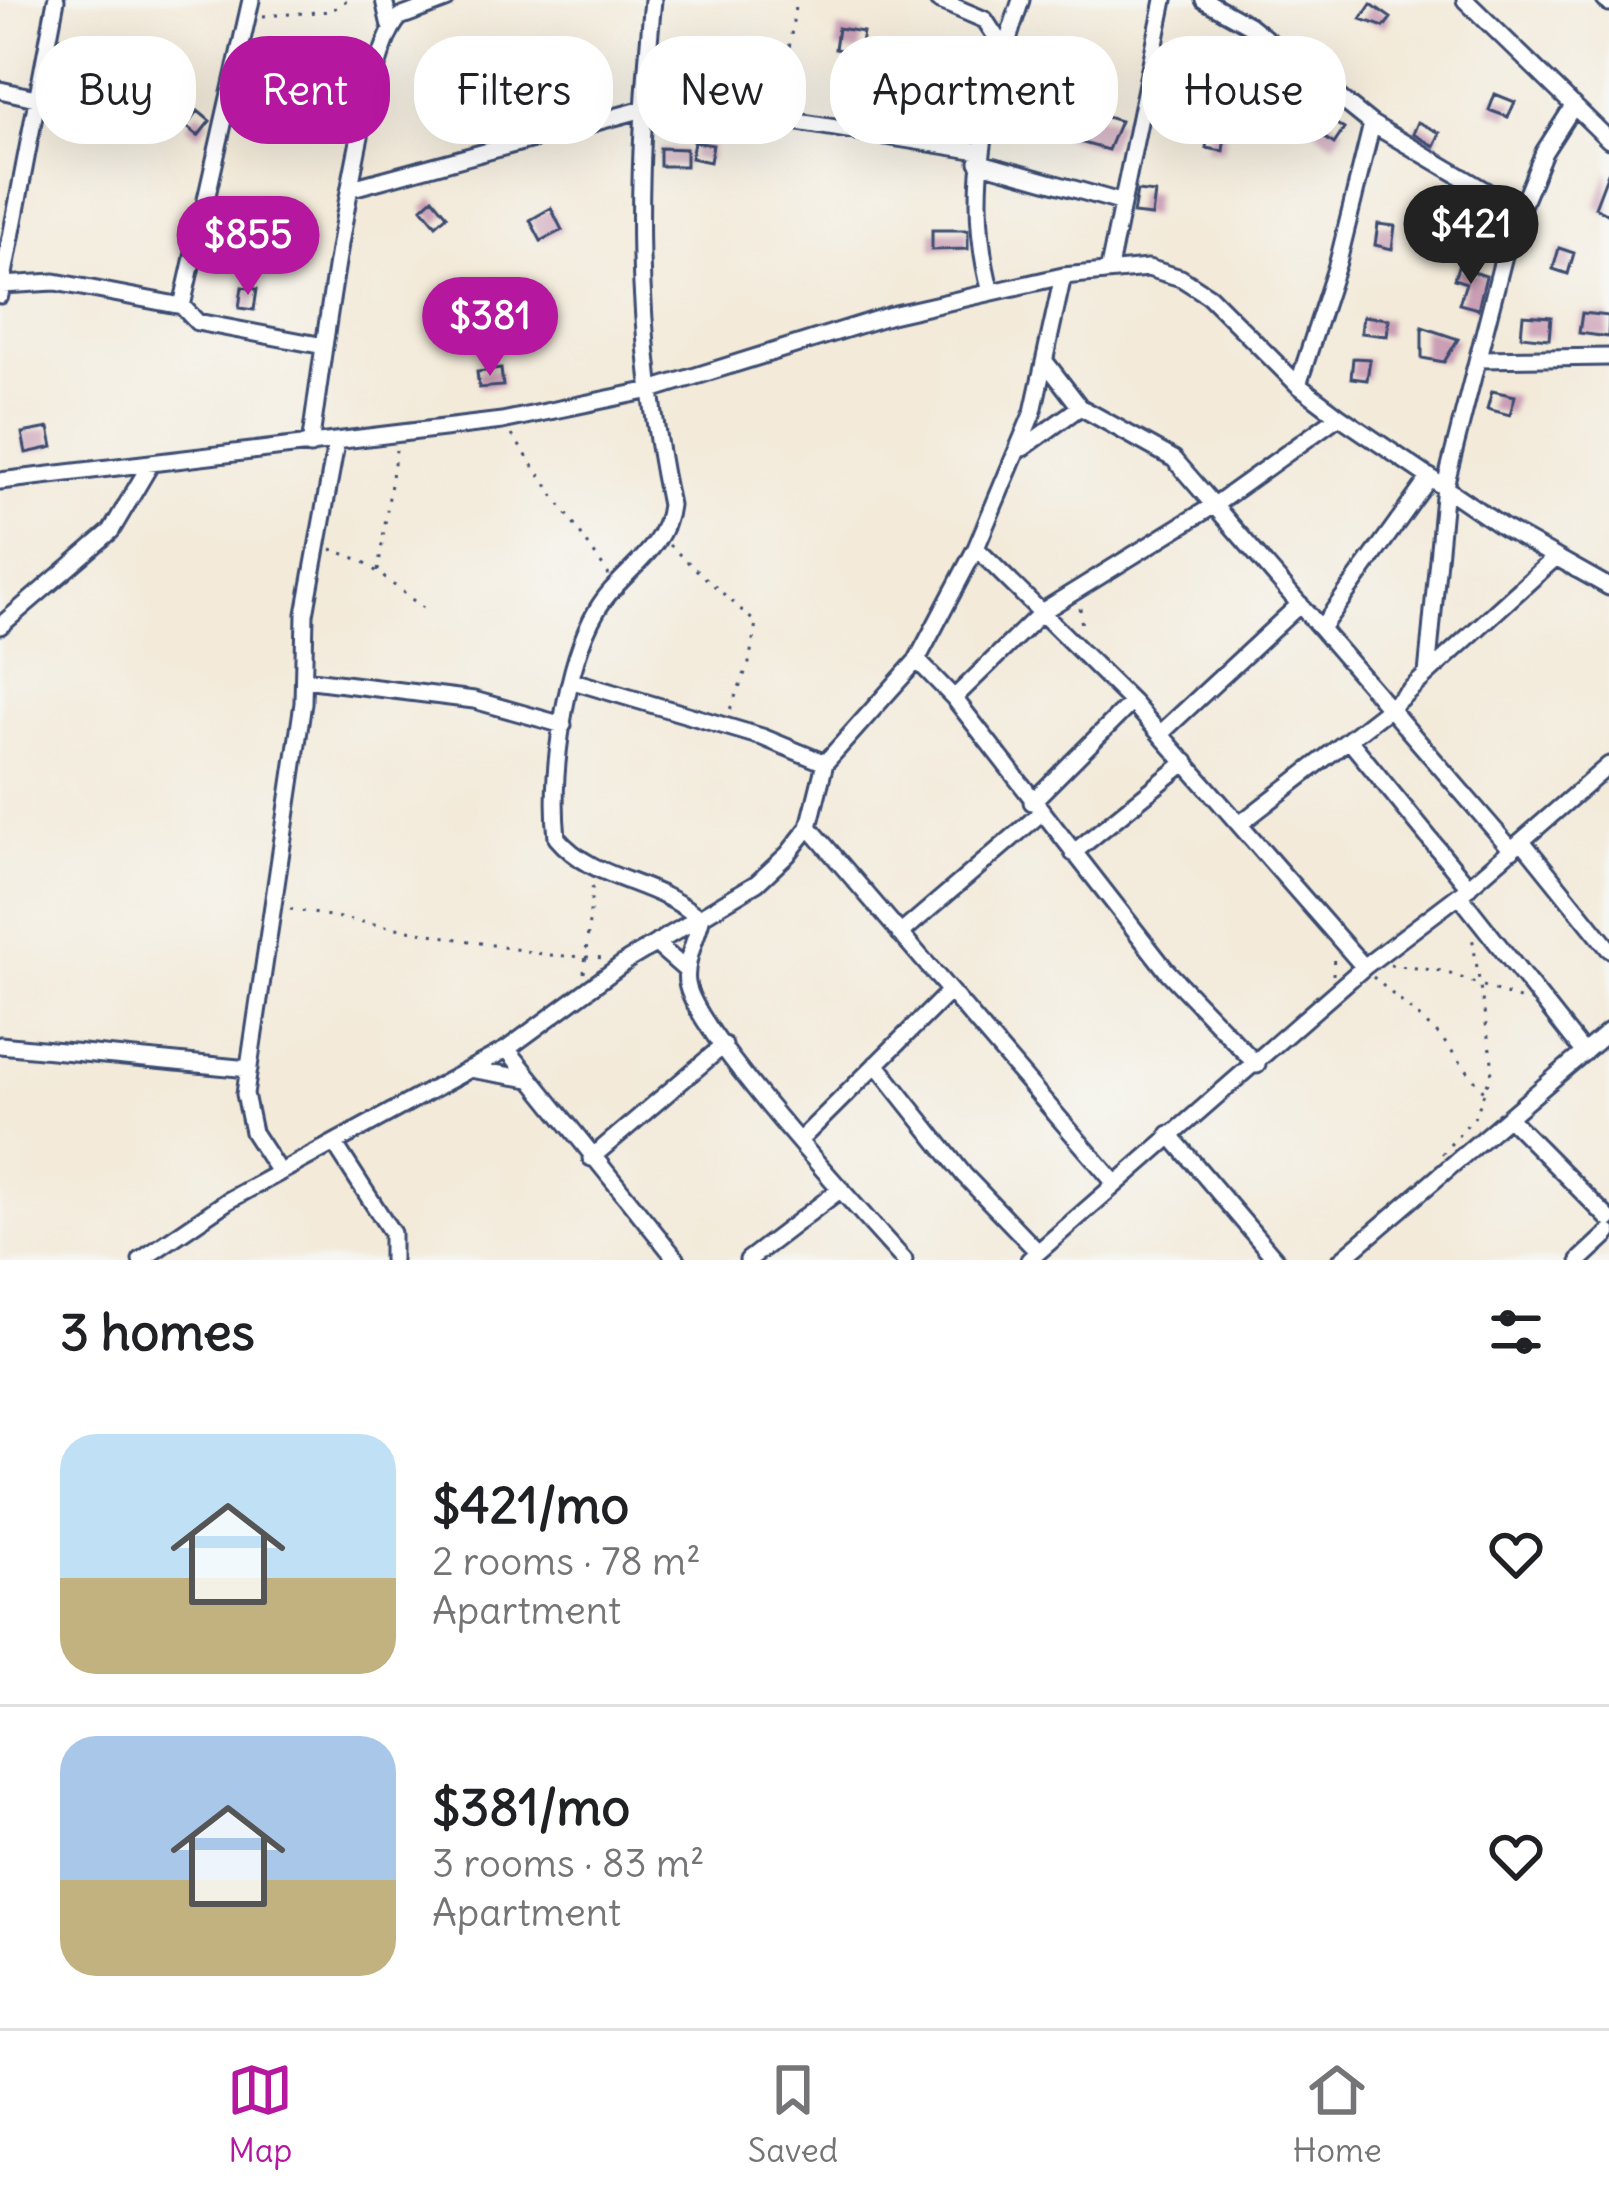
<!DOCTYPE html>
<meta charset="utf-8">
<style>
body{margin:0;font-family:Delius,sans-serif;background:#f2f2f2;color:#202124;height:100vh;display:flex;flex-direction:column;font-size:45px;white-space:nowrap}
*{box-sizing:border-box;margin:0}
p{font-size:39px;color:#757577}
.icon{flex:none;width:66px;height:66px;fill:none;stroke:currentColor;stroke-width:2;stroke-linecap:round;stroke-linejoin:round}
.map{position:relative;height:1260px;overflow:hidden}
.sheet{display:flex;flex-direction:column;background:#fff;flex:1}
.sheet>*{flex:none}
.banner{position:absolute;left:36px;top:36px;width:1539px;height:108px;display:flex;gap:24px}
.price{position:absolute;translate:-50% -102px;padding:0 27px;border-radius:42px;background:#b5179e;color:#fff;font-size:39px;line-height:78px;filter:drop-shadow(0 3px 6px #0008)}
.price::after{content:'';position:absolute;left:50%;top:72px;width:36px;height:27px;margin-left:-18px;background:inherit;clip-path:polygon(0 0,100% 0,50% 100%)}
.price.selected{background:#222;color:#fff}
ul{padding:0;list-style:none}
li{display:flex;align-items:center;gap:36px;height:300px;padding:0 60px}
li+li{border-top:3px solid #e0e0e0}
li span{display:grid;place-items:center;flex:none;width:336px;height:240px;border-radius:36px;color:#555}
li>.icon{margin-inline-start:auto}
span .icon{width:144px;height:144px;fill:#fffc;stroke-width:1}
li b{font-size:51px}
h2{display:flex;justify-content:space-between;align-items:center;height:144px;padding:0 60px;font-size:51px}
.pill{padding:0 42px;border-radius:48px;background:#fff;box-shadow:0 12px 48px #0002;font-size:42px;line-height:108px}
.pill.selected{background:#b5179e;color:#fff}
.menu{display:flex;justify-content:space-around;align-items:center;height:168px;border-top:3px solid #e0e0e0;background:#fff;font-size:33px;color:#757577}
.menu a{display:grid;justify-items:center;gap:6px}
.menu .selected{color:#b5179e}
.map>svg:first-child{display:block}
</style>
<div class="map">
<svg width="1609" height="1260" viewBox="0 0 1609 1260">
<rect width="100%" height="100%" fill="#f6f6f2"/>
<filter id="ink" filterUnits="userSpaceOnUse"><feTurbulence type="fractalNoise" baseFrequency=".00833" numOctaves="2"/><feDisplacementMap in="SourceGraphic" scale="24" xChannelSelector="R" yChannelSelector="G"/><feConvolveMatrix kernelMatrix="1 2 1 2 8 2 1 2 1" color-interpolation-filters="sRGB"/></filter>
<filter id="wash" filterUnits="userSpaceOnUse"><feTurbulence type="fractalNoise" baseFrequency=".004" numOctaves="4" result="noise"/><feDisplacementMap in="SourceGraphic" scale="48" xChannelSelector="R" yChannelSelector="G"/><feGaussianBlur stdDeviation="2.7" result="paint"/><feColorMatrix in="noise" values="0 0 0 0 0 0 0 0 0 0 0 0 0 0 0 0 0 1.4 0 .05"/><feComposite in="paint" operator="in"/></filter>
<g filter="url(#wash)">
<rect width="100%" height="100%" fill="#f3ead9"/>
<g id="blocks">
<path fill="#ca9eb5" d="M1371,4L1391,18L1384,27L1361,19Z
M838,28L863,32L859,53L835,49Z
M891,55L902,56L899,75L871,71L873,59L890,62Z
M1183,59L1220,77L1216,92L1173,80Z
M339,70L356,74L350,100L333,96Z
M1035,73L1051,76L1048,96L1031,93Z
M1495,94L1515,102L1508,117L1489,110Z
M1070,106L1120,121L1108,150L1061,137Z
M198,111L210,121L198,136L186,126Z
M1325,116L1344,129L1334,144L1315,131Z
M1210,118L1227,121L1223,151L1206,148Z
M1418,122L1440,133L1434,146L1413,134Z
M694,142L713,145L710,162L691,158Z
M660,148L686,149V166H660Z
M1608,173H1609V215L1595,207Z
M1137,191L1155,193L1152,216L1133,214Z
M433,198L447,215L436,225L422,208Z
M551,208L562,230L541,241L530,220Z
M1378,224L1395,226L1392,249L1375,245Z
M234,228L249,235L240,254L225,247Z
M932,230H968V249L932,250Z
M1559,248L1574,253L1568,274L1553,269Z
M1458,267L1486,276L1478,309L1459,304L1466,283L1454,279Z
M242,287L257,289L254,310L239,308Z
M1582,313L1609,316L1608,337L1579,333Z
M1523,315L1551,317L1549,339L1521,336Z
M1363,316L1389,319L1387,336L1361,333Z
M1422,327L1458,339L1444,362L1422,358Z
M1353,358L1370,359L1367,380L1351,378Z
M501,369L503,386L479,388L477,372Z
M1492,391L1515,396L1510,415L1487,409Z
M49,428L53,447L26,453L22,433Z"/>
</g>
</g>
<g filter="url(#ink)">
<use href="#blocks" fill-opacity="0" stroke="#3b4b70" stroke-width="3"/>
<g fill="none" stroke-linecap="round" stroke-linejoin="round">
<g stroke="#3b4b70" stroke-width="21">
<path id="minor" d="M251,0L182,306L197,322L324,346
M384,0L390,26
M653,0C635,177 633,329 670,505C665,553 619,572 597,610C565,664 550,776 557,838C595,883 655,878 701,920C696,939 684,963 687,983C694,1032 863,1214 904,1260
M938,0L985,20L1004,49
M1204,0L1249,25L1372,124L1518,210
M1465,0L1609,140
M1605,0L1609,3
M0,90L40,99
M978,162L1120,202
M352,188L644,109L779,119L979,151
M1109,268L1164,0
M2,285L55,282L182,306
M991,292C963,190 988,98 1021,0
M0,295L56,0
M1482,359L1609,357
M1047,364L1080,407L1174,459L1512,850
M1298,385L1338,262L1372,124
M310,446C320,375 361,55 400,17L446,0
M1023,448L1080,407
M0,481L502,421L651,390L891,315L1063,276L1148,268L1181,278L1209,296L1298,385L1339,416L1504,528L1609,587
M976,548L1132,702L1364,967
M0,626L111,531L150,465
M1321,628L1430,477
M917,660L954,698L1166,970L1257,1065
M1427,674L1445,486L1508,240L1544,152L1574,105
M304,679L474,700L563,725
M573,681L762,737L825,763
M954,698L1043,611L1216,504L1339,416
M1160,734L1300,604
M1349,740L1469,887
M1032,802L1132,702
M1241,823L1392,706L1555,558
M809,827L1114,1182
M1522,841L1609,949
M1073,853L1186,762
M1459,895L1584,1053
M900,934L1041,813
M656,944L687,971
M0,1045L249,1069
M507,1049L677,1260
M876,1064L964,1175L1038,1252
M470,1069L530,1079
M1509,1118L1609,1219
M1169,1134L1276,1260
M800,1140L950,991
M336,1146L392,1233V1260
M591,1158L724,1045
M279,1172L253,1132L245,1094L303,703L305,614L336,444
M141,1260L229,1200L507,1049L628,960L757,883L788,854L809,827L825,763L917,660L976,548L1033,412L1063,276
M748,1260L841,1189
M1029,1260L1364,967L1459,895L1609,765
M1341,1260L1609,1031
M1580,1260L1609,1233"/>
</g>
<path stroke="#3b4b70" stroke-width="3" stroke-dasharray="3 9" stroke-linecap="butt" d="M263,16L331,11L347,0
M781,106L796,0
M512,435L609,575
M669,545L756,623L749,663L729,712
M331,549L363,561L423,608
M378,571L396,450
M1080,608L1082,628
M290,909L548,955L606,958
M1390,965L1442,971L1525,1001
M584,973L593,881
M1333,975L1334,954
M1373,977L1439,1035L1487,1095
M1442,1154L1476,1115L1493,1068L1472,936"/>
<use href="#minor" stroke="#fff" stroke-width="15"/>
</g>
</g>
</svg>
<b class="price selected" style="left:1471px;top:287px">$421</b>
<b class="price" style="left:248px;top:298px">$855</b>
<b class="price" style="left:490px;top:379px">$381</b>
<div class="banner">
<a class="pill">Buy</a>
<a class="pill selected">Rent</a>
<a class="pill">Filters</a>
<a class="pill">New</a>
<a class="pill">Apartment</a>
<a class="pill">House</a>
</div>
</div>
<section class="sheet">
<h2>3 homes<svg class="icon" aria-label="filters" viewBox="0 0 24 24"><path d="M4 7h16M4 17h16"/><circle cx="9" cy="7" r="2"/><circle cx="15" cy="17" r="2"/></svg></h2>
<ul>
<li><span style="background:linear-gradient(#bfe0f5 60%,#c2b280 0)"><svg class="icon" aria-label="home" viewBox="0 0 24 24"><path d="M3 11l9-7 9 7M6 9v11h12V9"/></svg></span><div><b>$421/mo</b><p>2 rooms · 78 m²</p><p>Apartment</p></div><svg class="icon" aria-label="heart" viewBox="0 0 24 24"><path d="M12 20l-8-8c-3-5 5-10 8-4 3-6 11-1 8 4z"/></svg></li>
<li><span style="background:linear-gradient(#a9c7e8 60%,#c2b280 0)"><svg class="icon" aria-label="home" viewBox="0 0 24 24"><path d="M3 11l9-7 9 7M6 9v11h12V9"/></svg></span><div><b>$381/mo</b><p>3 rooms · 83 m²</p><p>Apartment</p></div><svg class="icon" aria-label="heart" viewBox="0 0 24 24"><path d="M12 20l-8-8c-3-5 5-10 8-4 3-6 11-1 8 4z"/></svg></li>
</ul>
</section>
<nav class="menu">
<a class="selected"><svg class="icon" aria-label="map" viewBox="0 0 24 24"><path d="M3 6l6-2 6 2 6-2v14l-6 2-6-2-6 2zM9 4v14M15 6v14"/></svg>Map</a>
<a><svg class="icon" aria-label="saved" viewBox="0 0 24 24"><path d="M7 4h10v16l-5-4-5 4z"/></svg>Saved</a>
<a><svg class="icon" aria-label="home" viewBox="0 0 24 24"><path d="M3 11l9-7 9 7M6 9v11h12V9"/></svg>Home</a>
</nav>
